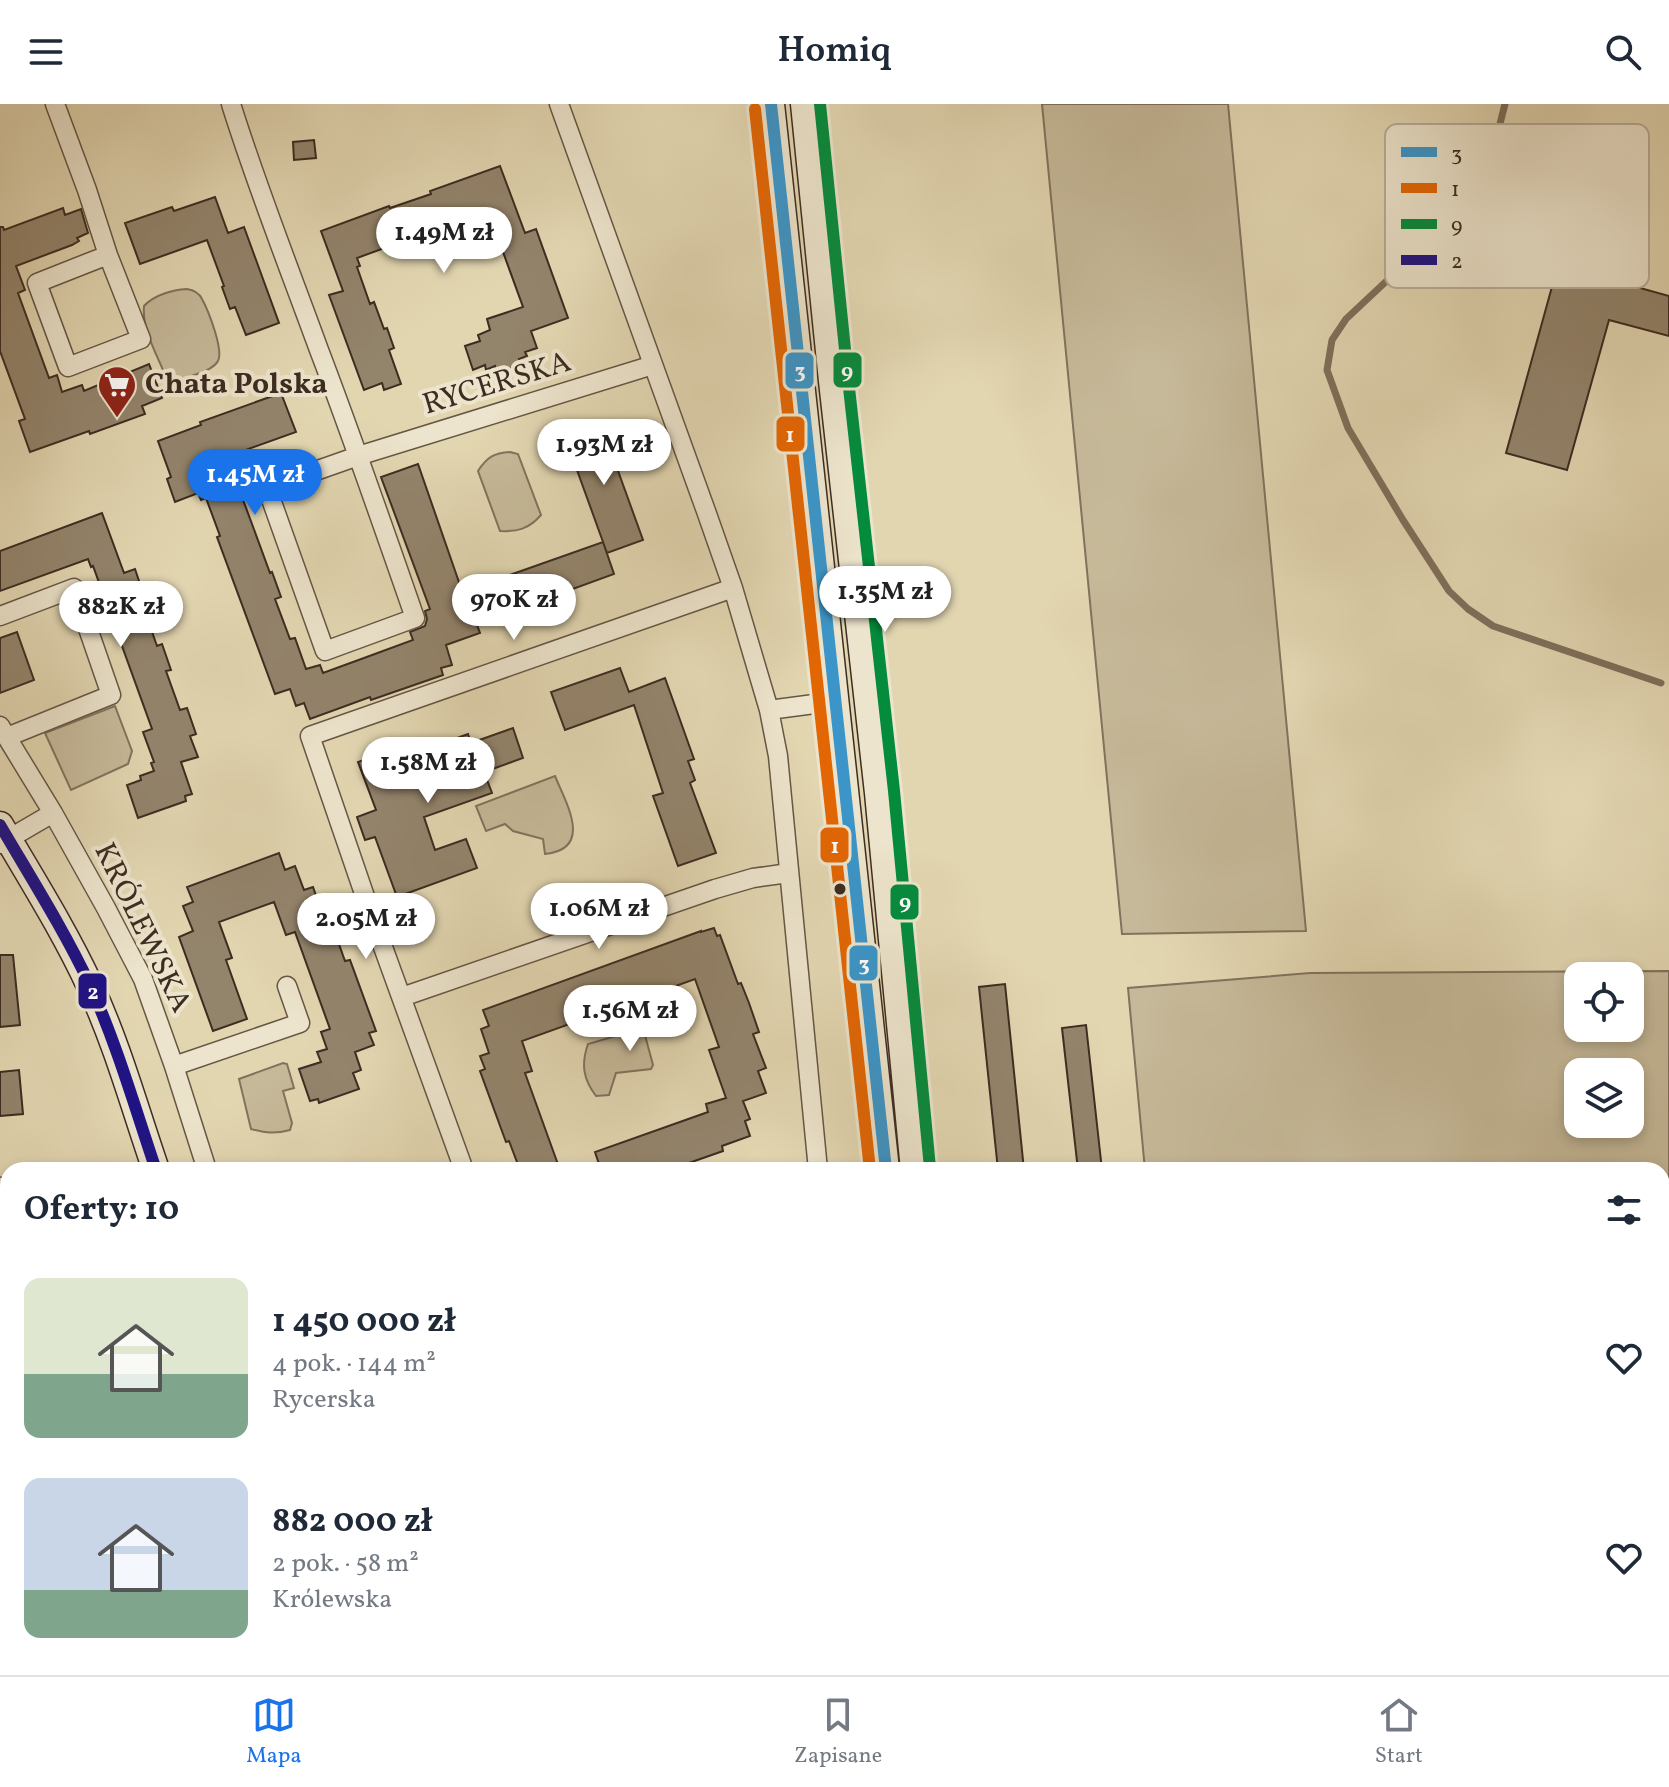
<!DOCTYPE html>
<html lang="pl">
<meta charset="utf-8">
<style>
body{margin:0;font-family:Vollkorn,serif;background:#f2f2f3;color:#1f2937;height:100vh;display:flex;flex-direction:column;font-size:30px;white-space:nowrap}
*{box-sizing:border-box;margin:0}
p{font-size:26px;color:#747a83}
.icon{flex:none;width:44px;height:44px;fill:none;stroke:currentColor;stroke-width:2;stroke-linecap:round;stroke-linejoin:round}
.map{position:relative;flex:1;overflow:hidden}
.side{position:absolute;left:0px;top:1058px;width:1670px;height:514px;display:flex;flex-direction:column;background:#fff;border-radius:24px 24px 0 0;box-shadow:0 4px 12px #0003}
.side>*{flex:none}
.tools{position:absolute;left:1564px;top:858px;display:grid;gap:16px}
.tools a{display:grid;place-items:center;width:80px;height:80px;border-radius:16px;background:#fff;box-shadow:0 4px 12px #0003;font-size:40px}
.price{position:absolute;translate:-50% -68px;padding:0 18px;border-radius:28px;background:#fff;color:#222;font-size:26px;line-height:52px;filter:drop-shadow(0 2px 4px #0008)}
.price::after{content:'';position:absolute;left:50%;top:48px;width:24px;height:18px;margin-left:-12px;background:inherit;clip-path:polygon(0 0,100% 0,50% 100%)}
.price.active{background:#1a73e8;color:#fff}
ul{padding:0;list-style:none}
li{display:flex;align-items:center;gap:24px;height:200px;padding:0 24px}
li span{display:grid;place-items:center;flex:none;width:224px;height:160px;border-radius:16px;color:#555}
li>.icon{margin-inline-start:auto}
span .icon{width:96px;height:96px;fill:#fffc;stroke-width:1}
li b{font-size:34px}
h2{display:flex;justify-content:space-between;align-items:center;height:96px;padding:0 24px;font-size:34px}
header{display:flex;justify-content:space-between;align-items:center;height:104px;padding:0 24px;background:#fff;font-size:36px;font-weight:600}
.dock{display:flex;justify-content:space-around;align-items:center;height:112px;border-top:2px solid #e0e1e3;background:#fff;font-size:22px;color:#747a83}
.dock a{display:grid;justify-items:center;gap:4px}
.dock .active{color:#1a73e8}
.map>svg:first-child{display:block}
</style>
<header><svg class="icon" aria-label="menu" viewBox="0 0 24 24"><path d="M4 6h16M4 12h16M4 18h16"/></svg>Homiq<svg class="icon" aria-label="search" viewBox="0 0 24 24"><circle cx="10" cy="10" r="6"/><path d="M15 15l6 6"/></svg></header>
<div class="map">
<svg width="1669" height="1571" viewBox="0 0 1669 1571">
<rect width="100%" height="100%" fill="#e2d6b1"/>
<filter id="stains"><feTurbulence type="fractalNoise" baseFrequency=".0025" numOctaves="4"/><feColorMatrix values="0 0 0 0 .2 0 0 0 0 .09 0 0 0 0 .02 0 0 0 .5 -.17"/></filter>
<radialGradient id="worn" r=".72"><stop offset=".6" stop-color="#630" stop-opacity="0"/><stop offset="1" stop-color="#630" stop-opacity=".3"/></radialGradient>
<path fill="#c6b999" stroke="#82725d" stroke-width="2" fill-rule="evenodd" d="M1042,0H1228L1306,827L1122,830Z
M187,185C194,186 199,189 202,195C208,206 224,246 218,257C214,264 205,267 197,270C185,274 177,277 166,271L163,266C155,247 142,224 144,202C154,191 172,186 187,185Z
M510,348L518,350L541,411C529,425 517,428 500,427L478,367C487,353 494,349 510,348Z
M115,602L132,647L128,660L71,686L45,629Z
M555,672C566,699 594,745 545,750L543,735L513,727L505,720L486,727L476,702Z
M1669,867V1493L1662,1509V1066H1145L1128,884L1310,869ZM1578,872H1630V924H1578ZM1578,968H1630V1020H1578Z
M643,924L653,961L651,965L616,969L609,991L596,992C583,975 581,960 588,940Z
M283,959L287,960L294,984L283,987L292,1019L290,1026C275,1030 266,1029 251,1025L239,975Z"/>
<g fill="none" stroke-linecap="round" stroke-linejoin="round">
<path stroke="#7e6f5a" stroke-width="7" d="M1505,0L1481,95L1410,155L1346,215L1332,236L1327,266L1348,324L1403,416L1449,487L1468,505L1493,522L1661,579"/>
</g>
<path fill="#93846c" stroke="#3d2c21" stroke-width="2" d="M314,36L316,54L294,56L293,38Z
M500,62L525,129L536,125L568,214L531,227L537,244L525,248L527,252L519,255L521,260L497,269L495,262L486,266L485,261L473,266L465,242L480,237L478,231L490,226L487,215L523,203L491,115L489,116L486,107L357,154L360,162L357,163L370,200L374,198L384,225L387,224L394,244L389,246L401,280L384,286L382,279L364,286L329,191L343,187L321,127L389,102L390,104L431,90L430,87Z
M215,93L228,129L244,123L279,219L246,231L235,203L230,205L222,183L224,182L207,136L140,160L125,119L172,103L174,107Z
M63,104L65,111L81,105L88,129L77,134L79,137L72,141L16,162L25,186L18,189L49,274L57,271L62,288L82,281L84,287L149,260L162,294L142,302L145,310L90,330L89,327L30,348L19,317L25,315L0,247V123H3L4,126Z
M1558,161L1669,192V232L1609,216L1567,366L1506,349Z
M281,289L296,328L237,349L246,379L238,382L270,469L272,468L281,493L275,495L290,535L295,534L306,565L320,561L323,569L364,554L413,536L410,528L425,522L427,515L425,507L430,505L381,373L418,360L460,481H462L480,529L446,541L452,561L441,564L443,571L371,596L370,593L310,615L304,599L296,602L290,585L275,590L217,433L220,432L206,394L201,396L198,389L175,398L167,375L171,373L158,337L201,321L200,318Z
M600,317L643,436L607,449L564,330Z
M102,409L124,469L135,465L147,501L143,502L157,542L162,540L171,566L166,567L180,606L187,604L196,630L190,632L198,653L181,658L192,690L185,692L186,697L138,714L127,681L141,676L140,672L154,667L151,659L154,658L143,628L152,625L93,462L91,463L88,455L0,487V447Z
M603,438L614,470L518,505L507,472Z
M17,528L34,576L0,589V534Z
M620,564L629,588L665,574L694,655L688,657L695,676L690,679L716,749L678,762L653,692L663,689L634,601L565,626L551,588Z
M513,624L523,654L484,668L492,689L424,713L435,746L466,735L477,764L397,793L375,733L365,736L357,713L376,706L358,658L390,647L393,657L468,630L471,639Z
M279,749L285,766L295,762L304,786L313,783L320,803L325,801L345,857L350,856L376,927L369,929L374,941L355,948L361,966L353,969L359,985L319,999L318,995L310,997L299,965L321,958L317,948L327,945L321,928L330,925L295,828L286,831L274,798L219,818L232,854L226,856L247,915L213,927L179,833L193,827L183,802L193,798L187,783Z
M714,824L717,832L720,831L738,880L741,879L749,899L759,928L753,930L766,964L758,967L766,989L743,997L750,1015L745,1017L750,1032L722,1042L723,1047L669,1066H601L595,1048L708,1008L706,1000L726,994L709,946L719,943L695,875L522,937L532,967L525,969L560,1066H520L509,1037L506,1038L480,967L485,965L480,952L489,949L481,925L489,922L483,906L701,827V828Z
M0,851H13L20,921L0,923Z
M1005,880L1024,1066H998L979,883Z
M1086,921L1102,1066H1078L1062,924Z
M19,966L23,1010L0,1012V968Z"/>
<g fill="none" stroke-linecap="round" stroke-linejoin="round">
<g stroke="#665645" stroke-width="21">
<path id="street" d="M55,0L87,86L108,151L37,179L68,263L141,235L108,151
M231,0C257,83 289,164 319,246C353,335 384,425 415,514L325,547L267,384L358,352L653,261
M559,0L706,407L733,484L769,606L837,597
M0,512L74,484L111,591L7,633
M769,606L778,652L818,1066
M0,622L53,709L106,804L143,875L174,962L207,1066
M0,740L53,709
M402,893L715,785L753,774L789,769
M174,962L300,919L287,882
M464,1066L371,810L310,632L733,484
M0,1083L8,1082
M0,1552L8,1551
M164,1564L165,1571
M1643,1571L1654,1564"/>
</g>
<g stroke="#3d2c21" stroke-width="29">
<path id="secondary" d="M771,0L886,1066
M804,0L832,277L878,689L914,1066
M0,721C31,774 64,826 90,882C117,940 135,1005 156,1066
M319,1564L322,1571
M942,1564L944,1571
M1381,1564L1417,1571
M996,1571L999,1564"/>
</g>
<use href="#street" stroke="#ece4cc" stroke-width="18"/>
<use href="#secondary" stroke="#ece4cc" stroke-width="26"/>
<g stroke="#ece4cc" stroke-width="18">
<path id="bus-1" d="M771,0L886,1066"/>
</g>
<g stroke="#ece4cc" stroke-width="18">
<path id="bus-2" d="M755,5L870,1066"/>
</g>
<g stroke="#ece4cc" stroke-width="18">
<path id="bus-3" d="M820,0L848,275L894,687L930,1064"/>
</g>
<g stroke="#ece4cc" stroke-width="18">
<path id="bus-4" d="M0,721C31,774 64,826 90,881C117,941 135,1004 156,1066"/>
</g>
<use href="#bus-1" stroke="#3b95c9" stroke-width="12"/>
<use href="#bus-2" stroke="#e26604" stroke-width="12"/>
<use href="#bus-3" stroke="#048b3c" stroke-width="12"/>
<use href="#bus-4" stroke="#1f1284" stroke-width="12"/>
</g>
<defs>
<g id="supermarket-pin" transform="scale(2)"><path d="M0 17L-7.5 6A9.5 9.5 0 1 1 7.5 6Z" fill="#8f2418" stroke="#ece4cc"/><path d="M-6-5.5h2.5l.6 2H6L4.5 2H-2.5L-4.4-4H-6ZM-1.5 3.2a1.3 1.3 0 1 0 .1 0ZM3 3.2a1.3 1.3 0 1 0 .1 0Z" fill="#fff"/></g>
</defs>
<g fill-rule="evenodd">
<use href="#supermarket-pin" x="117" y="281"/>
</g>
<circle fill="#3d2c21" stroke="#ece4cc" stroke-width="3" cx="840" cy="785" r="7"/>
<g text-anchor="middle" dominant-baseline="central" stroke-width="8" stroke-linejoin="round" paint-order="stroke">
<g font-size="30" fill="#3d2c21" stroke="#ece4cc">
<text transform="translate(497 280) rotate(-17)">RYCERSKA</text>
<text transform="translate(142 824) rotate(64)">KRÓLEWSKA</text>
</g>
<g font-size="30" font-weight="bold" fill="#3d2c21" stroke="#ece4cc" text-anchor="start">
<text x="145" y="281">Chata Polska</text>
</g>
</g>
<rect x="1385" y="20" width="264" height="164" rx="12" fill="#ece4cc" stroke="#b8ad99" stroke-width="2"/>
<rect x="1401" y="43" width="36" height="10" fill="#3b95c9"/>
<rect x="1401" y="79" width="36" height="10" fill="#e26604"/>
<rect x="1401" y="115" width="36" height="10" fill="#048b3c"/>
<rect x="1401" y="151" width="36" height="10" fill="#1f1284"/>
<g font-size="22" fill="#3d2c21">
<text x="1451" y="56">3</text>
<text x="1451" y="92">1</text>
<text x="1451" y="128">9</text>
<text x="1451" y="164">2</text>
</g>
<g stroke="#ece4cc" stroke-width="3">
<rect x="832" y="247" width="31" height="38" rx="8" fill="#048b3c"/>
<rect x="784" y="247" width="31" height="39" rx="8" fill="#3b95c9"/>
<rect x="775" y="311" width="31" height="38" rx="8" fill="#e26604"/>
<rect x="819" y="722" width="31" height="38" rx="8" fill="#e26604"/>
<rect x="889" y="779" width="31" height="38" rx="8" fill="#048b3c"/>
<rect x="848" y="840" width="31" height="38" rx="8" fill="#3b95c9"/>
<rect x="77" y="868" width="31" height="38" rx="8" fill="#1f1284"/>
</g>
<g font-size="22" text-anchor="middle" font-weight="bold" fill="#fff">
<text x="847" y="274">9</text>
<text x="800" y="274">3</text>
<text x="790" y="338">1</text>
<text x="835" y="749">1</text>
<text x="905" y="805">9</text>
<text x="864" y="867">3</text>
<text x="93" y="895">2</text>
</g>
<rect width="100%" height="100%" filter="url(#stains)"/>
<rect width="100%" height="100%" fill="url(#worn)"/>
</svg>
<div class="tools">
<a><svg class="icon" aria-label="locate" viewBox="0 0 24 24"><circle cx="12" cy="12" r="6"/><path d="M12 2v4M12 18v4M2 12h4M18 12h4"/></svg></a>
<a><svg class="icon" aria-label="layers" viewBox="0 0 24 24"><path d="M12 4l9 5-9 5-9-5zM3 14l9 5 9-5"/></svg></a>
</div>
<b class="price" style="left:444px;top:171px">1.49M zł</b>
<b class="price" style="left:604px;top:383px">1.93M zł</b>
<b class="price active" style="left:255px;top:413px">1.45M zł</b>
<b class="price" style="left:885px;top:530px">1.35M zł</b>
<b class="price" style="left:514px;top:538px">970K zł</b>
<b class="price" style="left:121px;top:545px">882K zł</b>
<b class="price" style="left:428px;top:701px">1.58M zł</b>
<b class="price" style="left:599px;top:847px">1.06M zł</b>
<b class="price" style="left:366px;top:857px">2.05M zł</b>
<b class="price" style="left:630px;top:949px">1.56M zł</b>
<section class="side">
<h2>Oferty: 10<svg class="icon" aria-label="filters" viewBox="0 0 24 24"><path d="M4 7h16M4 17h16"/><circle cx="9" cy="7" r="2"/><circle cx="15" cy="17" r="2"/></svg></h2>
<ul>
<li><span style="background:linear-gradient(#dfe7d0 60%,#7fa58c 0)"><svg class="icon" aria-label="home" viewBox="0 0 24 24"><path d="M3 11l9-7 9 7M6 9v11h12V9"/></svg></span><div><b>1 450 000 zł</b><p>4 pok. · 144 m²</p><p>Rycerska</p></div><svg class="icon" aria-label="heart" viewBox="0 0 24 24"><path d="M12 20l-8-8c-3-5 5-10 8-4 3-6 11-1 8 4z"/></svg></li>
<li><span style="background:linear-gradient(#c9d6e8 70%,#7fa58c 0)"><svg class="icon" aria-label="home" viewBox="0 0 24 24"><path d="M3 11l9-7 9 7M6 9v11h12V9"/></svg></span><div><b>882 000 zł</b><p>2 pok. · 58 m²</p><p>Królewska</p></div><svg class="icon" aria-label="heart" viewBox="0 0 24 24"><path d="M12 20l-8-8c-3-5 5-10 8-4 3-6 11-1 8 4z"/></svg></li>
</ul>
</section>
</div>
<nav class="dock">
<a class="active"><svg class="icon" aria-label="map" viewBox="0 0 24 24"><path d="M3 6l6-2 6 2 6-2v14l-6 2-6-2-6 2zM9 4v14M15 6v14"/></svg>Mapa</a>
<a><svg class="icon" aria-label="saved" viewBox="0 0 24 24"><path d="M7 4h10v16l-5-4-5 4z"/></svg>Zapisane</a>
<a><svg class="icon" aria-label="home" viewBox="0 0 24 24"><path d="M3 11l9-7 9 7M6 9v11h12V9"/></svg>Start</a>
</nav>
